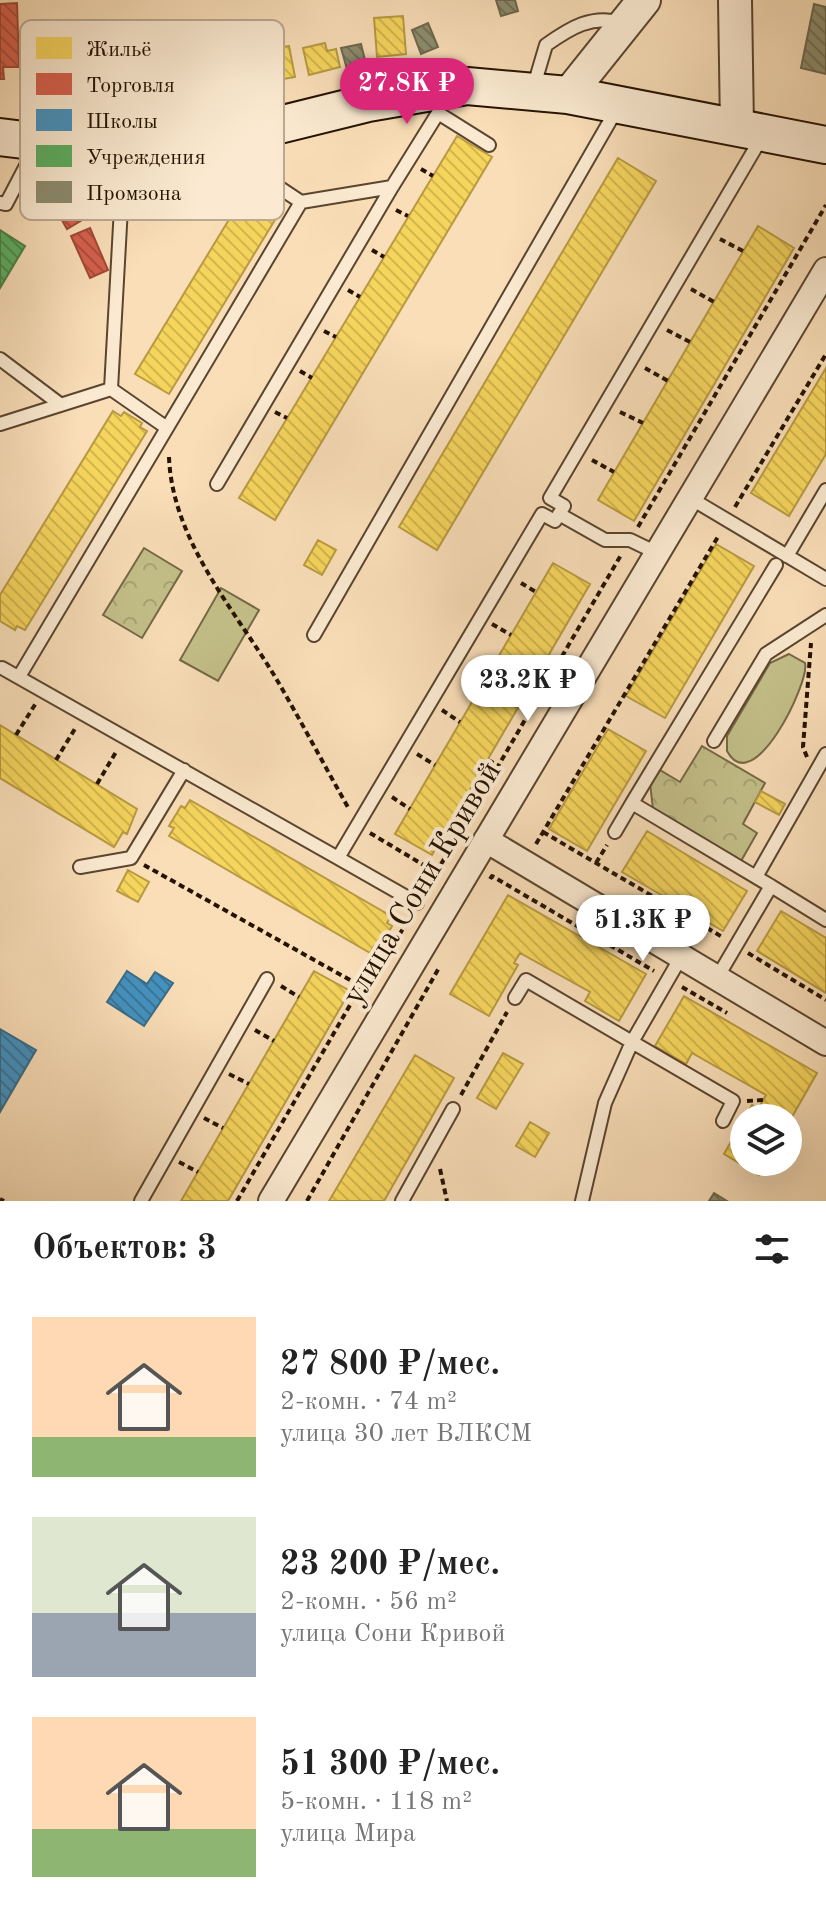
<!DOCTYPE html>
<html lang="ru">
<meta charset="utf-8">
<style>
body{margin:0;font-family:"Old Standard TT",serif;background:#f2f2f2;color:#222;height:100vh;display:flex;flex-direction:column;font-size:30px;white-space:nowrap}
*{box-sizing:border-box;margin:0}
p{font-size:26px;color:#767676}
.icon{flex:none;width:44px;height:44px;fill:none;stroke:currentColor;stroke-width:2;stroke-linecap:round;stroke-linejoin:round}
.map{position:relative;height:1201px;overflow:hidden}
.side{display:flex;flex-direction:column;background:#fff;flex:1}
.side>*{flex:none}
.buttons{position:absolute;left:730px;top:1104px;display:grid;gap:16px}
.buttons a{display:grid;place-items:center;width:72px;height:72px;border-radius:50%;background:#fff;box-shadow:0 8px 32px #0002;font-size:40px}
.price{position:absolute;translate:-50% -68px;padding:0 18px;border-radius:28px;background:#fff;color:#222;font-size:26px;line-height:52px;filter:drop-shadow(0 2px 4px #0008)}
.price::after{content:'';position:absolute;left:50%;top:48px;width:24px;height:18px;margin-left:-12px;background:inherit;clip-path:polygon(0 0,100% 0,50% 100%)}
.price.selected{background:#db2777;color:#fff}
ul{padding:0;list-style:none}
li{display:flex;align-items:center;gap:24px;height:200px;padding:0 32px}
li span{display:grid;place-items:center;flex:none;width:224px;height:160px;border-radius:0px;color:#555}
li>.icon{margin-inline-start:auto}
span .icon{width:96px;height:96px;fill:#fffc;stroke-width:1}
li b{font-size:34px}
h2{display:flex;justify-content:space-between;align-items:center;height:96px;padding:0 32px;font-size:34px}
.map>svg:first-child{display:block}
</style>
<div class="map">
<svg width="826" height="1201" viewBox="0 0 826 1201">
<defs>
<pattern id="park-crowns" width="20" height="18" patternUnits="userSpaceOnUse" patternTransform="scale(2)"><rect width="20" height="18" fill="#c4c08a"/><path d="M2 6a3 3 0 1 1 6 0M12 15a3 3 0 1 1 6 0" fill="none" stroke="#a8a475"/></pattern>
<pattern id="homes-back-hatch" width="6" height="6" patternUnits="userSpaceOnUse" patternTransform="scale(2)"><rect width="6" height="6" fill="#f6d55c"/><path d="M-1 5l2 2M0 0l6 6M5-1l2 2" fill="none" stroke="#d3b64e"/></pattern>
<pattern id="shops-back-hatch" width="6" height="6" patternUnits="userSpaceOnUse" patternTransform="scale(2)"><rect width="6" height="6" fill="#d6604d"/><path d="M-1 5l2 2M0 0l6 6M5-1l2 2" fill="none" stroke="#ad4e3e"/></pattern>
<pattern id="schools-back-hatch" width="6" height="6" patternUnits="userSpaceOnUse" patternTransform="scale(2)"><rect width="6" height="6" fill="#4393c3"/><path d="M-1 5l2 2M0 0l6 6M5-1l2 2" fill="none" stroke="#38779c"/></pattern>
<pattern id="public-back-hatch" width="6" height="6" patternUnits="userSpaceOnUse" patternTransform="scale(2)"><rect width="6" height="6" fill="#5aae61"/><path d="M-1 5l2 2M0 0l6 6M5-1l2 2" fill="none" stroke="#4a8c4e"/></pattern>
<pattern id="industry-back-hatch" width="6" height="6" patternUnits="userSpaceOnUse" patternTransform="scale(2)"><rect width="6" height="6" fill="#8c8c6e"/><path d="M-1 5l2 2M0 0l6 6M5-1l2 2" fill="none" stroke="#727158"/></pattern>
</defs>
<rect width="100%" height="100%" fill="#f9deb8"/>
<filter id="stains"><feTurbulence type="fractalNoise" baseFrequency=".0025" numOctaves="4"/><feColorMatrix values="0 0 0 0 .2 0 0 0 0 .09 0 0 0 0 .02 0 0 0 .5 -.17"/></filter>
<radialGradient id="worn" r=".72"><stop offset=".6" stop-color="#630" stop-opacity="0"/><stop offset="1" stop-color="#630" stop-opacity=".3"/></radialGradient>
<path fill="url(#park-crowns)" stroke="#746946" stroke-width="2" d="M144,548L182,571L142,638L103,615Z
M702,746L765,783L743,824L757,833L741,861L653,809L650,783L658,769L680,782Z"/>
<path fill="#c4c08a" stroke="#746946" stroke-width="2" d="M221,588L259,610L218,681L180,660Z
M789,654L805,663C810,682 753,800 727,751V736L770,663Z"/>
<path fill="url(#homes-back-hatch)" stroke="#b79a41" stroke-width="2" d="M403,16L406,54L377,57L374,18Z
M325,43L327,51L336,49L340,67L309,75L303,48Z
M289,46L295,77L255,84L250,53Z
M457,136L492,157L275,520L239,498Z
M618,158L656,181L437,550L399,527Z
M250,185L284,205L169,394L135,374Z
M758,226L794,248L634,521L598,500Z
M826,368V454L789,516L751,493Z
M113,411L121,416L124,412L142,423L140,427L147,431L25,630L17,626L15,630L0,621V595Z
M318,540L336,550L322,575L304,565Z
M716,544L754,566L665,718L626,696Z
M553,563L590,584L432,855L395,834Z
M0,725L137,809L127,834L123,832L114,847L0,778Z
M608,729L646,751L587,851L549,829Z
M761,791L785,804L779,815L755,802Z
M190,800L391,916L387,923L392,926L379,949L374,946L370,953L169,836L174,828L169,826L181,806L185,808Z
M647,831L747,891L723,931L622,872Z
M128,870L149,882L138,902L117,891Z
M508,895L646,974L619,1021L585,1001L590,992L520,953L514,963L518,965L489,1016L450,994Z
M781,911L826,938V993L757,951Z
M314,971L350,991L228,1201H181Z
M684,996L817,1073L788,1124V1118H745L752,1105L758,1109L766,1095L692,1053L686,1064L655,1046Z
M503,1053L523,1064L496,1109L477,1098Z
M415,1055L454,1078L384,1201H329Z
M744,1119V1162H766L759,1175L724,1154Z
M530,1122L549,1133L535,1157L516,1146Z"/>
<path fill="url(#shops-back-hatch)" stroke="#a14936" stroke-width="2" d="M17,3L19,67H3L4,79H0V4Z
M69,170L94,213L67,229L42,185Z
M90,228L108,270L90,278L71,236Z"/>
<path fill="url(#schools-back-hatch)" stroke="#3a6c89" stroke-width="2" d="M127,971L147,984L155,972L173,983L144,1026L107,1002Z
M0,1029L36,1050L0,1112Z"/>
<path fill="url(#public-back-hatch)" stroke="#4a7f44" stroke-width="2" d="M0,230L25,246L0,288Z"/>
<path fill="url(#industry-back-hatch)" stroke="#6d674d" stroke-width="2" d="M496,0H515L518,11L501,16Z
M814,4L826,7V74L801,68Z
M428,23L438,47L421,54L412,30Z
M361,44L366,64L347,69L341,48Z
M714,1193L727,1201H709Z"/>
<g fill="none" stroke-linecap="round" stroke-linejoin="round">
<g stroke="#5a452f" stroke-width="16">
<path id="service" d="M533,89L546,45C570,28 592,14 622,23
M124,153L111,389L167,428L301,202L217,146
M301,202L392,187L438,113L489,145
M0,203L6,204L29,160L31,143
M0,359L61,405
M0,424L111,389
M217,484L392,187
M690,498L826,579
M559,514L605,540H630L657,553
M787,556L826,490
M314,635L618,107
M2,668L338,858
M20,675L167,428
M714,741L766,654L826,615
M615,832L632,803
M80,867L131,858L184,770
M756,877L826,754
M771,886L632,803L776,565
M417,903L338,858L542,514L555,521L564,506L550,498L763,135
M681,957L632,1042L733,1101L723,1121
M717,978L771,886L826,920
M515,998L526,980L632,1042L605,1103L582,1201
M141,1201L267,979
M402,1201L453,1109"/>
</g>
<g stroke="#5a452f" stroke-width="28">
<path id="minor" d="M486,840L826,1043
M271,1201L826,270"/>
</g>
<g stroke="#5a452f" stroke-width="36">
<path id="tertiary" d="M735,0L737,127
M568,95L644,0"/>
</g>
<g stroke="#251201" stroke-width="40">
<path id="secondary" d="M0,137L124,152L190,147L368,103L467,86L568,95L826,145"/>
</g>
<path stroke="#251201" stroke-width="4" stroke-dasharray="6 4" stroke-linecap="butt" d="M421,169L433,176
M396,210L408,216
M720,239L743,251
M372,250L384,257
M691,289L714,302
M348,290L360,297
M667,330L690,342
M324,331L336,337
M645,368L668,381
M300,371L312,378
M275,412L287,418
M620,412L643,423
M169,457C172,539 233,608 274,675C300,719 324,765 349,809
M592,460L614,472
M735,507L826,354
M638,527L826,205
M521,583L536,592
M492,624L511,635
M467,667L486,679
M442,710L460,722
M16,735L36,703
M417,754L435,765
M807,757L803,747L811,643
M56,760L76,727
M488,760L499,766
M97,784L116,752
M392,797L410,809
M543,832L724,938
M370,833L437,873
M536,844L719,535
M596,863L607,845
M144,865L368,990L409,918
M490,879L492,876L654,971
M426,890L621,555
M748,953L826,1000
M281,986L299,997
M682,987L727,1013
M255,1030L274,1041
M229,1074L249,1084
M461,1095L507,1012
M747,1101L763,1100
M204,1118L223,1128
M179,1162L198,1172
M440,1169L447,1201
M0,1199L4,1201
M237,1201L361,986
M307,1201L440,966"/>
<use href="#service" stroke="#fbead1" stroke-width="12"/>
<use href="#minor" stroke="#fbead1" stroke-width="24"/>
<use href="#tertiary" stroke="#fbead1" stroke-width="32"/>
<use href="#secondary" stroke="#fbead1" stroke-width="36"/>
</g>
<g text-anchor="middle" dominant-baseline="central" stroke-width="8" stroke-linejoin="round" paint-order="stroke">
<g font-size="32" fill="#251201" stroke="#fbead1">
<text transform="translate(423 884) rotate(-59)">улица Сони Кривой</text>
</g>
</g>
<rect x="20" y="20" width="264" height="200" rx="12" fill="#fbead1" stroke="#bba993" stroke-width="2"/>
<rect x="36" y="37" width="36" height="22" fill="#f6d55c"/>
<rect x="36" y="73" width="36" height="22" fill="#d6604d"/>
<rect x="36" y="109" width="36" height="22" fill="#4393c3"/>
<rect x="36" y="145" width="36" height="22" fill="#5aae61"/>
<rect x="36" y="181" width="36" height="22" fill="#8c8c6e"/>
<g font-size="22" fill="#251201">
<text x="86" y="56">Жильё</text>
<text x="86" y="92">Торговля</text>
<text x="86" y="128">Школы</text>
<text x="86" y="164">Учреждения</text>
<text x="86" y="200">Промзона</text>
</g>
<rect width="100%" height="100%" filter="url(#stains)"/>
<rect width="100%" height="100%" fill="url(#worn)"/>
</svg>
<div class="buttons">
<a><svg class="icon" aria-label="layers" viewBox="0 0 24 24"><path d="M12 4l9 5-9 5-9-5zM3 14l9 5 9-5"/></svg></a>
</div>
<b class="price selected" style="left:407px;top:126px">27.8K ₽</b>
<b class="price" style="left:528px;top:723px">23.2K ₽</b>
<b class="price" style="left:643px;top:963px">51.3K ₽</b>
</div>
<section class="side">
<h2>Объектов: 3<svg class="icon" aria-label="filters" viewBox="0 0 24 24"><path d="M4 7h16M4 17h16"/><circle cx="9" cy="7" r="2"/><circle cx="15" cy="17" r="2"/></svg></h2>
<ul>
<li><span style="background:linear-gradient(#ffd9b3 75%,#8fb573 0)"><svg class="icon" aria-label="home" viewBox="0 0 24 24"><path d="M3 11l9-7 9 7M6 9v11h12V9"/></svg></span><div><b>27 800 ₽/мес.</b><p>2-комн. · 74 m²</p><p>улица 30 лет ВЛКСМ</p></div></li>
<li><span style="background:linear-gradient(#dfe7d0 60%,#9aa5b1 0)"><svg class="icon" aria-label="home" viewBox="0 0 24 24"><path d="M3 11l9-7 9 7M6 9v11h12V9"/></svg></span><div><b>23 200 ₽/мес.</b><p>2-комн. · 56 m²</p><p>улица Сони Кривой</p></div></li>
<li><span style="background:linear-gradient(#ffd9b3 70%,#8fb573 0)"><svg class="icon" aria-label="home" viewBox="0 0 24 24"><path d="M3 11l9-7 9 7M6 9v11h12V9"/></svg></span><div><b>51 300 ₽/мес.</b><p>5-комн. · 118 m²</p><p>улица Мира</p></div></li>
</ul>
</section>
